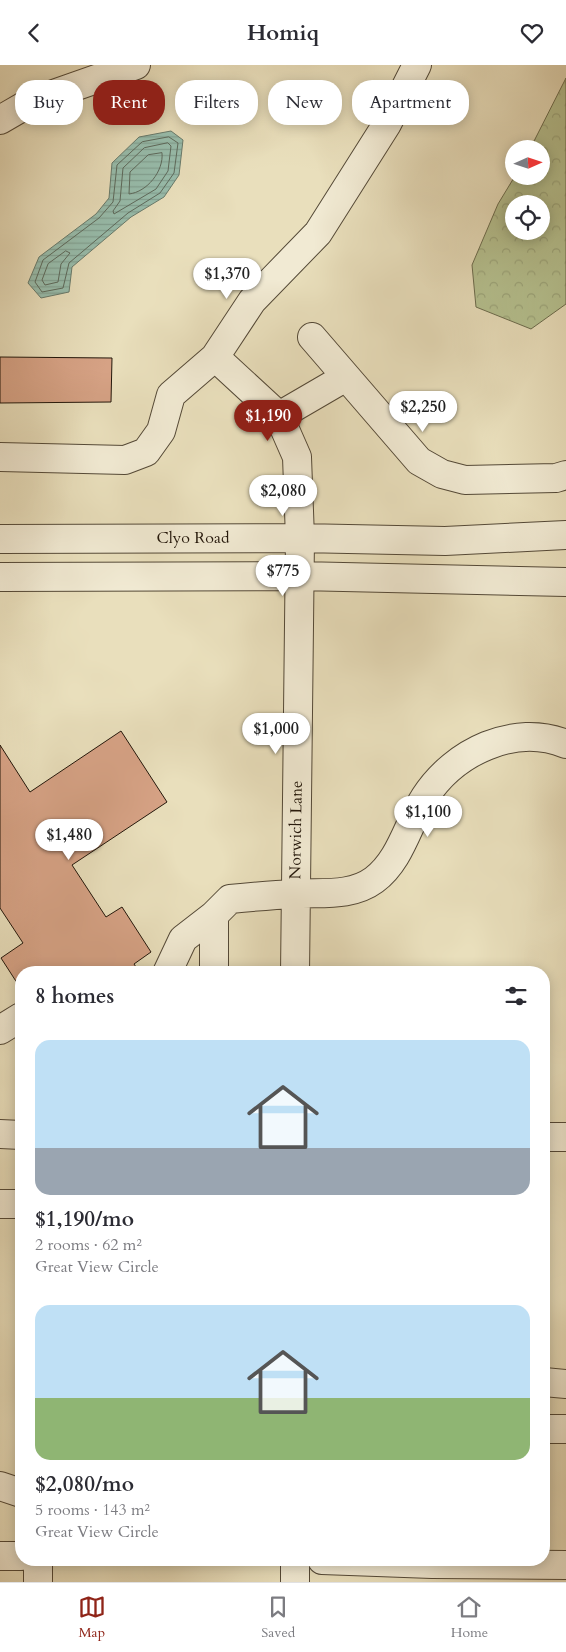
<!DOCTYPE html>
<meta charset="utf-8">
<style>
body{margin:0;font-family:Cardo,serif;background:#f2f2f3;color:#2b2b33;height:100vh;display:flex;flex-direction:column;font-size:19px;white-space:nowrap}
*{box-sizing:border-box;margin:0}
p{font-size:16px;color:#7c7c81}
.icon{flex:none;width:28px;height:28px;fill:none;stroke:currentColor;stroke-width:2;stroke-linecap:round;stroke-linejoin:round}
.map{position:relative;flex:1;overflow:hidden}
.side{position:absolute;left:15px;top:901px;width:535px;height:600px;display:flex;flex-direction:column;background:#fff;border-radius:20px;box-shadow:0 2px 12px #0003}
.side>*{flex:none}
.guide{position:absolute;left:15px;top:15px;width:536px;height:45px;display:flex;gap:10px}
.needle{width:32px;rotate:87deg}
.tools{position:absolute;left:505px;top:75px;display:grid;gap:10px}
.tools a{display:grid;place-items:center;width:45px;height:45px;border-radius:50%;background:#fff;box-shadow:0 2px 12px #0003;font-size:25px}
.price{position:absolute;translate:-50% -42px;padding:0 11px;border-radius:18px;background:#fff;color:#222;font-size:16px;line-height:32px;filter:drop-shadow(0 1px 2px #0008)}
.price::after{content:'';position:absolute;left:50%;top:30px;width:15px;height:11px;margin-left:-8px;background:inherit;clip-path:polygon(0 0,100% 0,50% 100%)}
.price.active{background:#8f2418;color:#fff}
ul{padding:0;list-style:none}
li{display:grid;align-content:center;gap:10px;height:265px;padding:0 20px}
li span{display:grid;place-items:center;height:155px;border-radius:15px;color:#555}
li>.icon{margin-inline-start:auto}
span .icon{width:90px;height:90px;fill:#fffc;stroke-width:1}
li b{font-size:21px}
h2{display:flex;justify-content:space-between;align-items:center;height:60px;padding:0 20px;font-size:21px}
.tag{padding:0 18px;border-radius:20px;background:#fff;box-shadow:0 2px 12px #0003;font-size:18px;line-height:45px}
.tag.active{background:#8f2418;color:#fff}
header{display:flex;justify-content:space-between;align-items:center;height:65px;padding:0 20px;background:#fff;font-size:22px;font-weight:800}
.menu{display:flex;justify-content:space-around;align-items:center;height:70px;border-top:1px solid #e1e1e2;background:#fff;font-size:14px;color:#7c7c81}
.menu a{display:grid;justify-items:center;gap:2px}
.menu .active{color:#8f2418}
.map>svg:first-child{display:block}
</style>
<header><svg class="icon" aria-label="back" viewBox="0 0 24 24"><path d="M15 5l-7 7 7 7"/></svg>Homiq<svg class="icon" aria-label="heart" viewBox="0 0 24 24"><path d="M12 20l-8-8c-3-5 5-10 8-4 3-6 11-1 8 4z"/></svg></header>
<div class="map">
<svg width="566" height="1517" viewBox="0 0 566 1517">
<defs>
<pattern id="forest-crowns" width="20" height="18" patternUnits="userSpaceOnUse" patternTransform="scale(1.25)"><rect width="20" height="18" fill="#b6c291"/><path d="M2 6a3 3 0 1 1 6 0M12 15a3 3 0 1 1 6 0" fill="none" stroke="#9ca67c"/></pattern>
<pattern id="water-rules" width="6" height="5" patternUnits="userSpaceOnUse" patternTransform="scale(1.25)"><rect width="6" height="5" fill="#98bdac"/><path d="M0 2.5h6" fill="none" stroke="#83a293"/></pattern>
</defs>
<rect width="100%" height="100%" fill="#e9dfbc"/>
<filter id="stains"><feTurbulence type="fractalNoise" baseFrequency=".004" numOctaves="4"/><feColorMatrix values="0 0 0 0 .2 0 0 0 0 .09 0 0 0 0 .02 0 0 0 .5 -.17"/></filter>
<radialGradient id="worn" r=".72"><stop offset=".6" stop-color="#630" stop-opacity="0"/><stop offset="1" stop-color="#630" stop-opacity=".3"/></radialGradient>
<path fill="url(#forest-crowns)" stroke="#6c6c4e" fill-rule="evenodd" d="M566,13V239L531,264L476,242L472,200L498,139L515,111H541V84H530ZM514,139H541V166H514Z"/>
<path fill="url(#water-rules)" stroke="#697b6c" d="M171,66L183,75L179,110L164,132L131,152L72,202L69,227L41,233L28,218L39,192L96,149L109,133L112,98L139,72Z"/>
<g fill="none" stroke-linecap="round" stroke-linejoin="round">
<path stroke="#5e6a5c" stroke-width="1" d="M169,72L178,78L174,108L160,128L128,148L69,198L63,223L42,227L35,217L43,195L99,153L113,137L117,100L142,77Z
M168,78L171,81L168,106L156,124L114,149L113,146L120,136L123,103L144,83Z
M162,88C164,106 147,127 129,129L130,107L148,90Z
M66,186L70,188L61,199L58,217L45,220L42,215L48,199Z"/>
</g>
<path fill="#d6a285" stroke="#23170b" d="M0,292L112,293L111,337L0,338Z
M121,666L167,737L72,800L106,852L122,842L151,887L134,899L140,908H21V924L1,893L23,878L0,843V680L30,727Z"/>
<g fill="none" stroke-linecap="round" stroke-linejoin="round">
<g stroke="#544937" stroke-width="30">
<path id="minor" d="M0,55L31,37L136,0
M312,272L419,396L442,409L465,415L556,413L566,410
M215,292L279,351L297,392L300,473L295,908
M279,351L346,312
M0,392L125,395L146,387L161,366L171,330L215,292L252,236L318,168L387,59L417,0
M0,474L300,473L445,476L566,470
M0,512L299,511L566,517
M167,908L183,874L214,850
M214,908V850L230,834C251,832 272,830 294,829C321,827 351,832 374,815C401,795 408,758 425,732C454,687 514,658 566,679
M0,965L21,952
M0,1069L21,1070
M544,1072H566
M0,1139H21
M544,1317L566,1319
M544,1364H566
M0,1421L21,1428
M0,1491H21
M322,1495L432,1499L566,1500
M38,1517V1495
M295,1517V1495"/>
</g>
<use href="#minor" stroke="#f1ead3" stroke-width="28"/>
</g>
<g text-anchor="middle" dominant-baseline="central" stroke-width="4.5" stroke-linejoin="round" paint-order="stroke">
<g font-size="16" fill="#23170b" stroke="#f1ead3">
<text x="193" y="473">Clyo Road</text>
<text transform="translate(296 765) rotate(-89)">Norwich Lane</text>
</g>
</g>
<rect width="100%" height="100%" filter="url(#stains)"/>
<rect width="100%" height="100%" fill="url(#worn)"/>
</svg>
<div class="tools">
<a><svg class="needle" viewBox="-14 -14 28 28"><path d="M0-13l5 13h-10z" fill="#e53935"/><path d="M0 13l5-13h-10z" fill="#7c7c81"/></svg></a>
<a><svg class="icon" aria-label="locate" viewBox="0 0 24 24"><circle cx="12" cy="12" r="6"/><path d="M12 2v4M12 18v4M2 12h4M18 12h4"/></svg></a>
</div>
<b class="price" style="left:227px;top:235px">$1,370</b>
<b class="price" style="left:423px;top:368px">$2,250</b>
<b class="price active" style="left:268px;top:377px">$1,190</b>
<b class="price" style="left:283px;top:452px">$2,080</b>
<b class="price" style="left:283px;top:532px">$775</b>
<b class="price" style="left:276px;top:690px">$1,000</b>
<b class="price" style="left:428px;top:773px">$1,100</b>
<b class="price" style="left:69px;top:796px">$1,480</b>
<div class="guide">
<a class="tag">Buy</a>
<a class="tag active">Rent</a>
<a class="tag">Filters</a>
<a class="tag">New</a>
<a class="tag">Apartment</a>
</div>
<section class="side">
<h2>8 homes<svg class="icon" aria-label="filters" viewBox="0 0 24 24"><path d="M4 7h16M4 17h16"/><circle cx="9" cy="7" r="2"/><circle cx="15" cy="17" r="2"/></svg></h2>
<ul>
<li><span style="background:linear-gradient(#bfe0f5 70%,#9aa5b1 0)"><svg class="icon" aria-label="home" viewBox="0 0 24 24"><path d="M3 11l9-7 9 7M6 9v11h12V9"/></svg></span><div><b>$1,190/mo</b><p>2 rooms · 62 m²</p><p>Great View Circle</p></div></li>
<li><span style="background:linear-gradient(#bfe0f5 60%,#8fb573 0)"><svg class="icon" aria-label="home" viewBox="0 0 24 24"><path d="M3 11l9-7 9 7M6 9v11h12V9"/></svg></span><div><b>$2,080/mo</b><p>5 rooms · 143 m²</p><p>Great View Circle</p></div></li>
</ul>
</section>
</div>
<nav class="menu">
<a class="active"><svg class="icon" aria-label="map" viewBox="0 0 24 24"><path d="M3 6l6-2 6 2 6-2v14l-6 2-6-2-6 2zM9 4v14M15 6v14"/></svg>Map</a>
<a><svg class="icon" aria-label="saved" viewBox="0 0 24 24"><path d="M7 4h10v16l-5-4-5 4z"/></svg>Saved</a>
<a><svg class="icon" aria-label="home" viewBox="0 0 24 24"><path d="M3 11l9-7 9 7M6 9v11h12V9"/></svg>Home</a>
</nav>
